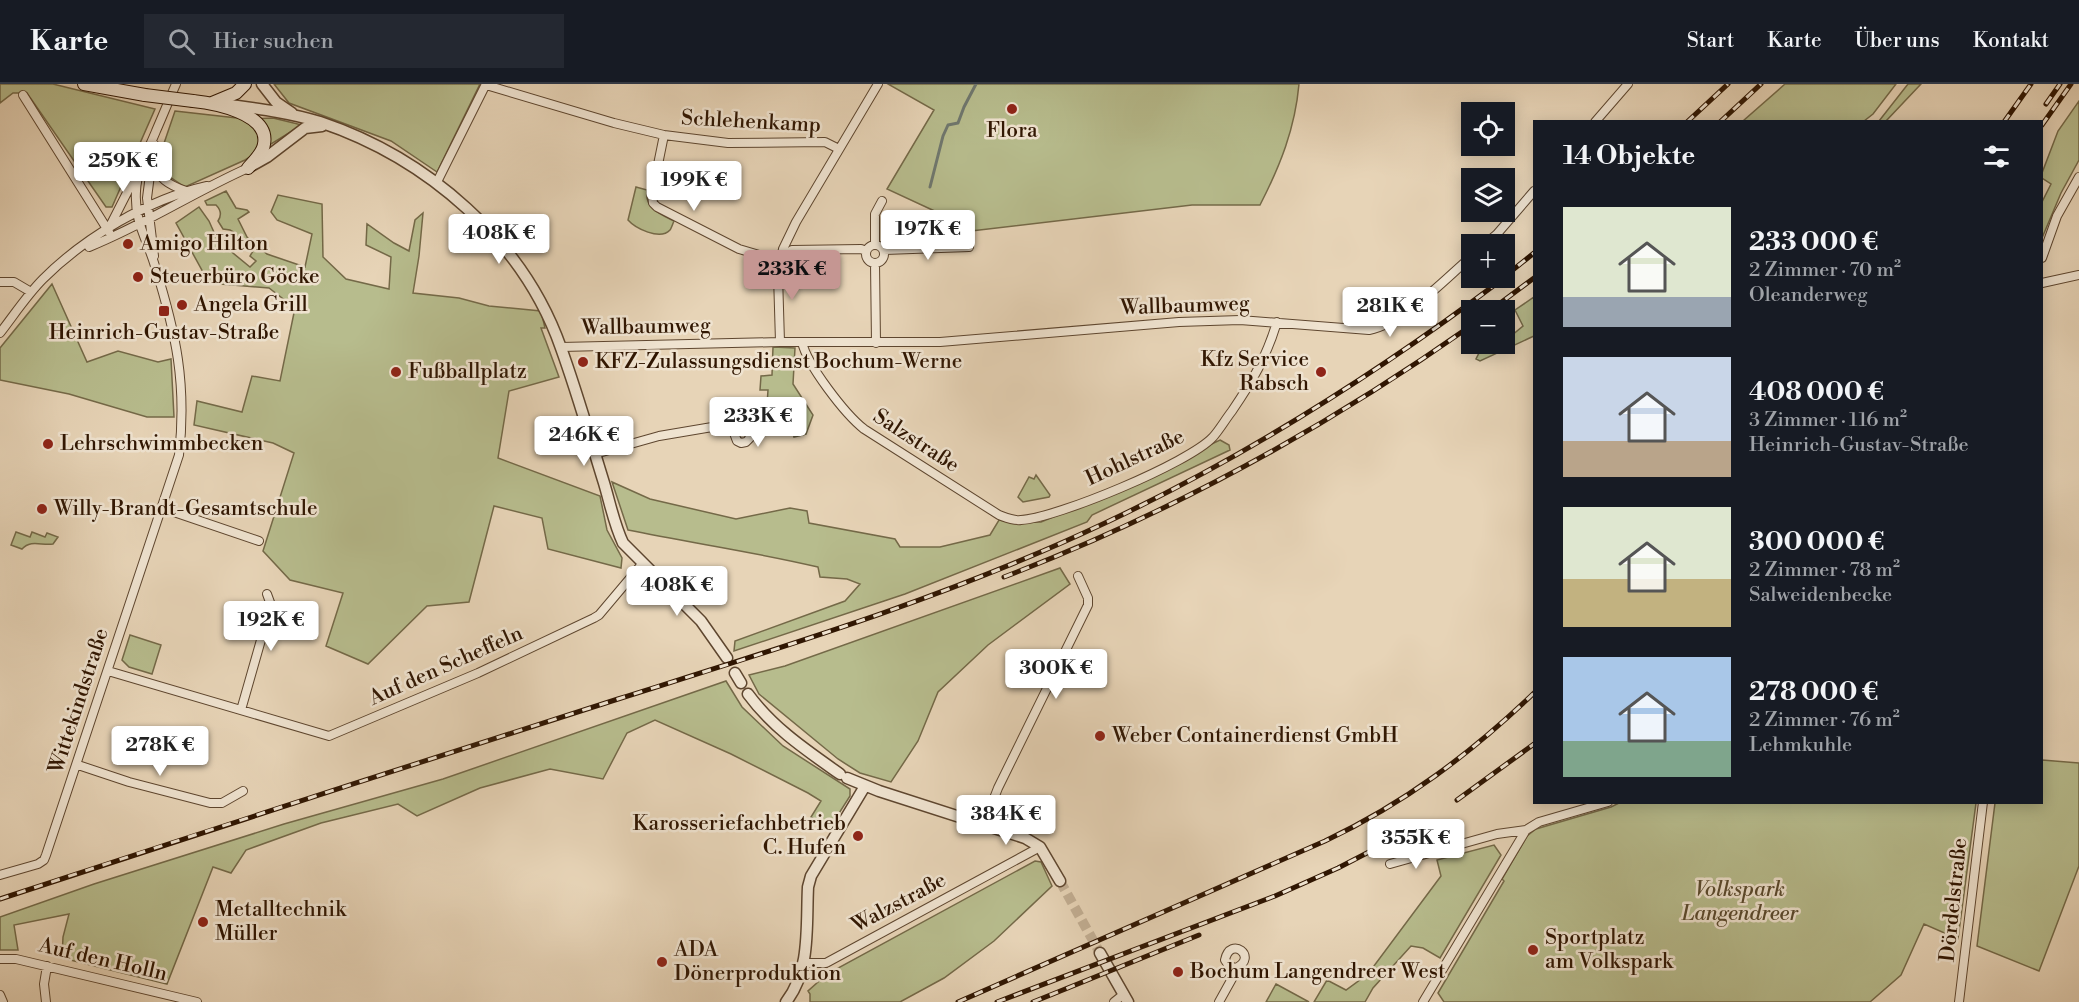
<!DOCTYPE html>
<html lang="de">
<meta charset="utf-8">
<style>
body{margin:0;font-family:"Libre Bodoni",serif;background:#242831;color:#f1f3f6;height:100vh;display:flex;flex-direction:column;font-size:22px;white-space:nowrap}
*{box-sizing:border-box;margin:0}
p{font-size:20px;color:#9ea1a6}
.icon{flex:none;width:33px;height:33px;fill:none;stroke:currentColor;stroke-width:2;stroke-linecap:round;stroke-linejoin:round}
.map{position:relative;flex:1;overflow:hidden}
.side{position:absolute;left:1533px;top:36px;width:510px;height:684px;display:flex;flex-direction:column;background:#171b24;border-radius:0px;box-shadow:0 3px 15px #0003}
.side>*{flex:none}
.controls{position:absolute;left:1461px;top:18px;display:grid;gap:12px}
.controls a{display:grid;place-items:center;width:54px;height:54px;border-radius:0px;background:#171b24;box-shadow:0 3px 15px #0003;font-size:30px}
.price{position:absolute;translate:-50% -51px;padding:0 14px;border-radius:6px;background:#fff;color:#222;font-size:20px;line-height:39px;filter:drop-shadow(0 2px 3px #0008)}
.price::after{content:'';position:absolute;left:50%;top:36px;width:18px;height:14px;margin-left:-9px;background:inherit;clip-path:polygon(0 0,100% 0,50% 100%)}
.price.active{background:#c59692;color:#111}
ul{padding:0;list-style:none}
li{display:flex;align-items:center;gap:18px;height:150px;padding:0 30px}
li span{display:grid;place-items:center;flex:none;width:168px;height:120px;border-radius:0px;color:#555}
li>.icon{margin-inline-start:auto}
span .icon{width:72px;height:72px;fill:#fffc;stroke-width:1}
li b{font-size:26px}
h2{display:flex;justify-content:space-between;align-items:center;height:72px;padding:0 30px;font-size:26px}
header{display:flex;align-items:center;gap:36px;box-sizing:border-box;height:84px;padding:0 30px;background:#171b24;border-bottom:2px solid #363941}
header strong{font-size:28px}
nav{display:flex;gap:33px;margin-inline-start:auto;font-size:21px}
.search{width:420px;height:54px;background:#242831;display:flex;align-items:center;gap:15px;box-sizing:border-box;padding:0 21px;border-radius:0px;color:#9ea1a6;font-size:22px}
.map>svg:first-child{display:block}
</style>
<header>
<strong>Karte</strong>
<div class="search"><svg class="icon" aria-label="search" viewBox="0 0 24 24"><circle cx="10" cy="10" r="6"/><path d="M15 15l6 6"/></svg>Hier suchen</div>
<nav><a>Start</a><a>Karte</a><a>Über uns</a><a>Kontakt</a></nav>
</header>
<div class="map">
<svg width="2079" height="918" viewBox="0 0 2079 918">
<rect width="100%" height="100%" fill="#e7d4b7"/>
<filter id="stains"><feTurbulence type="fractalNoise" baseFrequency=".00333" numOctaves="4"/><feColorMatrix values="0 0 0 0 .2 0 0 0 0 .09 0 0 0 0 .02 0 0 0 .5 -.17"/></filter>
<radialGradient id="worn" r=".72"><stop offset=".6" stop-color="#630" stop-opacity="0"/><stop offset="1" stop-color="#630" stop-opacity=".3"/></radialGradient>
<path fill="#b7bc8d" stroke="#746948" stroke-width="1.5" d="M0,0H53L155,25L112,123H106L27,9H13L0,19Z
M274,0H480L437,88L391,57L289,19Z
M888,0H1299C1295,45 1280,82 1260,121H1192L971,147H966L941,130L887,105L934,26Z
M1785,0H1896L1873,30L1864,37H1743Z
M1908,0H1921L1886,37H1879Z
M2079,17V76L2061,109L2042,154V118L2051,100L2042,94V89L2058,47Z
M175,27L246,35L273,34L302,41L245,76L185,103L167,91L160,71Z
M636,103L647,106C644,124 660,130 674,137C673,139 671,145 670,146C660,157 635,144 628,136Z
M226,107L236,124L247,126L249,128L238,135L247,153L267,170L305,183L312,150L277,136L271,128L278,111L322,120L323,173L346,195L389,205L391,173L366,161L367,140L394,159L409,167L415,136L423,129L419,172L413,209L459,214L489,222L541,227L545,244H541L559,293L509,307L498,374L600,412L607,446L622,474L621,484L548,465L542,434L494,422L469,518L427,522L368,580L326,562L343,509L290,496L263,467L294,369L273,359L194,341L197,317L242,328L252,292L280,297L295,224L269,204L209,199L176,139L199,123L209,137L221,164L228,165L250,183L256,177L250,172L253,167L246,162L243,167L235,161V149L230,146L223,145L218,137C222,131 221,126 216,121H207L205,117Z
M52,200L87,278L118,267L158,278L171,275L174,333H147L69,310L0,296V264Z
M1534,213V252L1480,277L1476,275L1480,267L1488,260H1504L1505,257L1523,242L1515,226Z
M773,263L795,264L793,300L813,331L806,350L794,353L789,332L761,338L760,322L767,321L768,306H760L761,292L772,291Z
M1220,356L1229,361L1230,366L1092,431L1087,438L905,510L734,567L735,557L845,517L860,500L847,495L820,493L818,483C755,468 691,459 628,446L612,398L650,415L736,435L790,424L807,427L809,439L895,455L900,463H940L990,451L999,436L1015,439L1041,438L1083,421Z
M1036,391L1050,411L1049,413L1023,418L1018,413L1029,393L1034,395Z
M16,448L30,453L32,448L45,453L47,449L58,453L53,460C42,462 31,455 22,465L11,461Z
M1060,484L1070,500L988,561L938,608L918,657L891,698L860,689L838,675L759,610L749,591L785,582Z
M130,551L161,561L152,590L129,583L122,576Z
M726,597L742,623L783,662L850,705V712L829,745L811,733L821,717L808,709L731,670L655,636L627,649L603,695L550,685L480,704L417,732L398,720L321,739L246,766L231,789L213,783L167,900L62,874L63,853L69,830L14,841L18,866H0V833L94,800L284,740L443,695Z
M2042,676L2079,679V782L2039,887L1977,862L1995,719L2042,718Z
M1619,719H1976L1958,855L1924,840L1901,891L1870,918H1444L1438,909L1504,797L1502,795L1527,752L1536,745L1611,723Z
M1494,761L1501,771L1440,874L1423,864L1411,862L1373,904L1365,918H1314L1327,896L1346,906L1368,890L1441,792L1437,776Z
M1035,777L1041,778L1052,802L994,857L944,894L900,918H810V910L808,907L827,890Z
M1276,900L1309,918H1266Z"/>
<g fill="none" stroke-linecap="round" stroke-linejoin="round">
<path stroke="#6f776e" stroke-width="3" d="M930,103L943,52L948,41L958,39L964,23L976,0"/>
<path stroke="#c2ae93" stroke-width="10" stroke-dasharray="10 5" stroke-linecap="butt" d="M1060,797L1100,869"/>
<g stroke="#5e462f" stroke-width="10">
<path id="minor" d="M486,1L614,39L664,51L728,59L825,58L839,65
M23,11L109,148
M1595,38L1628,0
M664,51L652,110L653,119L657,123L739,165L773,175H780
M153,77C158,95 169,101 186,107
M437,98L486,0
M110,142L134,95
M875,160V130L882,117
M1485,160L1497,150L1534,107
M866 170a9 9 0 1 1 18 0a9 9 0 1 1-18 0Z
M89,163C144,141 194,108 248,84
M884,166L969,163
M154,172L147,114L154,60
M2042,174L2057,132L2079,93
M780,175L792,166L861,165L866,167
M875,179L876,259
M0,198H14L31,208
M2042,199L2079,191
M0,249C14,231 27,211 43,195C85,153 149,115 207,102
M780,258L778,191L783,165L796,138L878,0
M802,258C807,281 845,330 864,345L999,431C1007,434 1013,437 1021,436C1057,434 1189,379 1213,353C1220,345 1225,336 1232,327C1253,296 1266,274 1277,238
M561,263L780,258H940L1179,238L1240,236L1369,246C1404,239 1444,196 1472,172
M595,370L659,352L724,341C732,341 741,341 748,345L750,354L746,358L741,359L737,357L731,341
M162,424L259,457
M108,587L329,652L478,589L594,534L599,531L642,480
M241,626L271,521L267,510
M78,681L129,698L210,719H222L243,707
M984,740L998,704L1088,521V514L1078,492
M1390,780L1497,750L1526,746
M0,791L38,780L44,776L46,771L179,371C187,300 176,249 155,182C147,155 134,138 136,107C137,85 148,67 156,47C163,31 169,16 176,0
M0,875H16L197,918
M804,879H826L1040,763
M0,911L3,918
M46,918L44,900L47,882
M1114,918L1124,910
M1219,918L1234,891L1236,884C1259,873 1230,851 1225,876L1229,882L1236,884
M1423,918L1526,746L1539,738L1608,718
M1959,918L1983,718"/>
</g>
<g stroke="#5e462f" stroke-width="13">
<path id="tertiary" d="M262,0L276,18L292,29
M230,21C260,25 291,29 320,38C427,74 523,156 561,264C577,308 590,354 604,399C610,419 614,440 623,459L701,537L727,574
M251,82L267,73L305,44L322,42
M735,589L741,599
M748,610C773,644 806,666 840,690
M847,694L879,707L1025,754L1040,763L1060,797
M1100,869L1128,918
M786,918C811,886 806,842 808,803L811,792L865,702"/>
</g>
<g stroke="#301602" stroke-width="14">
<path id="secondary" d="M84,0L145,11
M193,17C213,19 270,29 264,60C263,69 254,77 248,84
M212,19L236,9L245,0"/>
</g>
<use href="#minor" stroke="#efe3d0" stroke-width="8"/>
<use href="#tertiary" stroke="#efe3d0" stroke-width="10"/>
<use href="#secondary" stroke="#efe3d0" stroke-width="12"/>
<g stroke="#301602" stroke-width="5">
<path id="rail" d="M2046,20L2060,0
M1687,38L1728,0
M1720,38L1761,0
M2004,38L2031,0
M2042,41L2071,0
M1504,193L1534,169
M1491,226L1534,194
M1004,493C1169,430 1327,343 1472,241
M1457,716L1534,660
M0,815C205,747 412,681 618,615C783,563 949,513 1105,439C1247,372 1379,288 1504,194
M958,918L1325,757C1405,719 1470,670 1534,609
M997,918L1275,812L1338,784L1392,756
M1033,918L1199,851"/>
</g>
<use href="#rail" stroke="#efe3d0" stroke-width="3" stroke-dasharray="9" stroke-linecap="butt"/>
<g stroke="#301602" stroke-width="14" stroke-linecap="butt">
<path id="secondary-bridge" d="M145,11L193,17"/>
</g>
<use href="#secondary-bridge" stroke="#efe3d0" stroke-width="12"/>
</g>
<g fill="#8f2418" stroke="#efe3d0" stroke-width="2">
<circle cx="1012" cy="25" r="6"/>
<circle cx="128" cy="160" r="6"/>
<circle cx="138" cy="193" r="6"/>
<circle cx="182" cy="221" r="6"/>
<rect x="158" y="221" width="12" height="12" rx="3"/>
<circle cx="583" cy="278" r="6"/>
<circle cx="396" cy="288" r="6"/>
<circle cx="1321" cy="288" r="6"/>
<circle cx="48" cy="360" r="6"/>
<circle cx="42" cy="425" r="6"/>
<circle cx="1100" cy="652" r="6"/>
<circle cx="858" cy="752" r="6"/>
<circle cx="203" cy="838" r="6"/>
<circle cx="1533" cy="866" r="6"/>
<circle cx="662" cy="878" r="6"/>
<circle cx="1178" cy="888" r="6"/>
</g>
<g text-anchor="middle" dominant-baseline="central" stroke-width="5" stroke-linejoin="round" paint-order="stroke">
<g font-size="21" fill="#301602" stroke="#efe3d0">
<text transform="translate(751 38) rotate(3)">Schlehenkamp</text>
<text transform="translate(1185 222) rotate(-2)">Wallbaumweg</text>
<text transform="translate(646 243) rotate(-1)">Wallbaumweg</text>
<text transform="translate(916 357) rotate(33)">Salzstraße</text>
<text transform="translate(1135 374) rotate(-25)">Hohlstraße</text>
<text transform="translate(446 582) rotate(-24)">Auf den Scheffeln</text>
<text transform="translate(79 617) rotate(-72)">Wittekindstraße</text>
<text transform="translate(1954 816) rotate(-84)">Dördelstraße</text>
<text transform="translate(899 819) rotate(-28)">Walzstraße</text>
<text transform="translate(103 876) rotate(13)">Auf den Holln</text>
</g>
<g font-size="21" fill="#301602" stroke="#efe3d0" text-anchor="start">
<text x="1012" y="47" text-anchor="middle">Flora</text>
<text x="140" y="160">Amigo Hilton</text>
<text x="150" y="193">Steuerbüro Göcke</text>
<text x="194" y="221">Angela Grill</text>
<text x="164" y="249" text-anchor="middle">Heinrich-Gustav-Straße</text>
<text x="1309" y="276" text-anchor="end">Kfz Service<tspan x="1309" dy="24">Rabsch</tspan></text>
<text x="595" y="278">KFZ-Zulassungsdienst Bochum-Werne</text>
<text x="408" y="288">Fußballplatz</text>
<text x="60" y="360">Lehrschwimmbecken</text>
<text x="54" y="425">Willy-Brandt-Gesamtschule</text>
<text x="1112" y="652">Weber Containerdienst GmbH</text>
<text x="846" y="740" text-anchor="end">Karosseriefachbetrieb<tspan x="846" dy="24">C. Hufen</tspan></text>
<text x="215" y="826">Metalltechnik<tspan x="215" dy="24">Müller</tspan></text>
<text x="1545" y="854">Sportplatz<tspan x="1545" dy="24">am Volkspark</tspan></text>
<text x="674" y="866">ADA<tspan x="674" dy="24">Dönerproduktion</tspan></text>
<text x="1190" y="888">Bochum Langendreer West</text>
</g>
<g font-size="21" font-style="italic" fill="#58482c" stroke="#efe3d0">
<text x="1740" y="806">Volkspark<tspan x="1740" dy="24">Langendreer</tspan></text>
</g>
</g>
<rect width="100%" height="100%" filter="url(#stains)"/>
<rect width="100%" height="100%" fill="url(#worn)"/>
</svg>
<div class="controls">
<a><svg class="icon" aria-label="locate" viewBox="0 0 24 24"><circle cx="12" cy="12" r="6"/><path d="M12 2v4M12 18v4M2 12h4M18 12h4"/></svg></a>
<a><svg class="icon" aria-label="layers" viewBox="0 0 24 24"><path d="M12 4l9 5-9 5-9-5zM3 14l9 5 9-5"/></svg></a>
<a>+</a>
<a>−</a>
</div>
<b class="price" style="left:123px;top:109px">259K €</b>
<b class="price" style="left:694px;top:128px">199K €</b>
<b class="price" style="left:928px;top:177px">197K €</b>
<b class="price" style="left:499px;top:181px">408K €</b>
<b class="price active" style="left:792px;top:217px">233K €</b>
<b class="price" style="left:1390px;top:254px">281K €</b>
<b class="price" style="left:758px;top:364px">233K €</b>
<b class="price" style="left:584px;top:383px">246K €</b>
<b class="price" style="left:677px;top:533px">408K €</b>
<b class="price" style="left:271px;top:568px">192K €</b>
<b class="price" style="left:1056px;top:616px">300K €</b>
<b class="price" style="left:160px;top:693px">278K €</b>
<b class="price" style="left:1006px;top:762px">384K €</b>
<b class="price" style="left:1416px;top:786px">355K €</b>
<section class="side">
<h2>14 Objekte<svg class="icon" aria-label="filters" viewBox="0 0 24 24"><path d="M4 7h16M4 17h16"/><circle cx="9" cy="7" r="2"/><circle cx="15" cy="17" r="2"/></svg></h2>
<ul>
<li><span style="background:linear-gradient(#dfe7d0 75%,#9aa5b1 0)"><svg class="icon" aria-label="home" viewBox="0 0 24 24"><path d="M3 11l9-7 9 7M6 9v11h12V9"/></svg></span><div><b>233 000 €</b><p>2 Zimmer · 70 m²</p><p>Oleanderweg</p></div></li>
<li><span style="background:linear-gradient(#c9d6e8 70%,#b9a48a 0)"><svg class="icon" aria-label="home" viewBox="0 0 24 24"><path d="M3 11l9-7 9 7M6 9v11h12V9"/></svg></span><div><b>408 000 €</b><p>3 Zimmer · 116 m²</p><p>Heinrich-Gustav-Straße</p></div></li>
<li><span style="background:linear-gradient(#dfe7d0 60%,#c2b280 0)"><svg class="icon" aria-label="home" viewBox="0 0 24 24"><path d="M3 11l9-7 9 7M6 9v11h12V9"/></svg></span><div><b>300 000 €</b><p>2 Zimmer · 78 m²</p><p>Salweidenbecke</p></div></li>
<li><span style="background:linear-gradient(#a9c7e8 70%,#7fa58c 0)"><svg class="icon" aria-label="home" viewBox="0 0 24 24"><path d="M3 11l9-7 9 7M6 9v11h12V9"/></svg></span><div><b>278 000 €</b><p>2 Zimmer · 76 m²</p><p>Lehmkuhle</p></div></li>
</ul>
</section>
</div>
